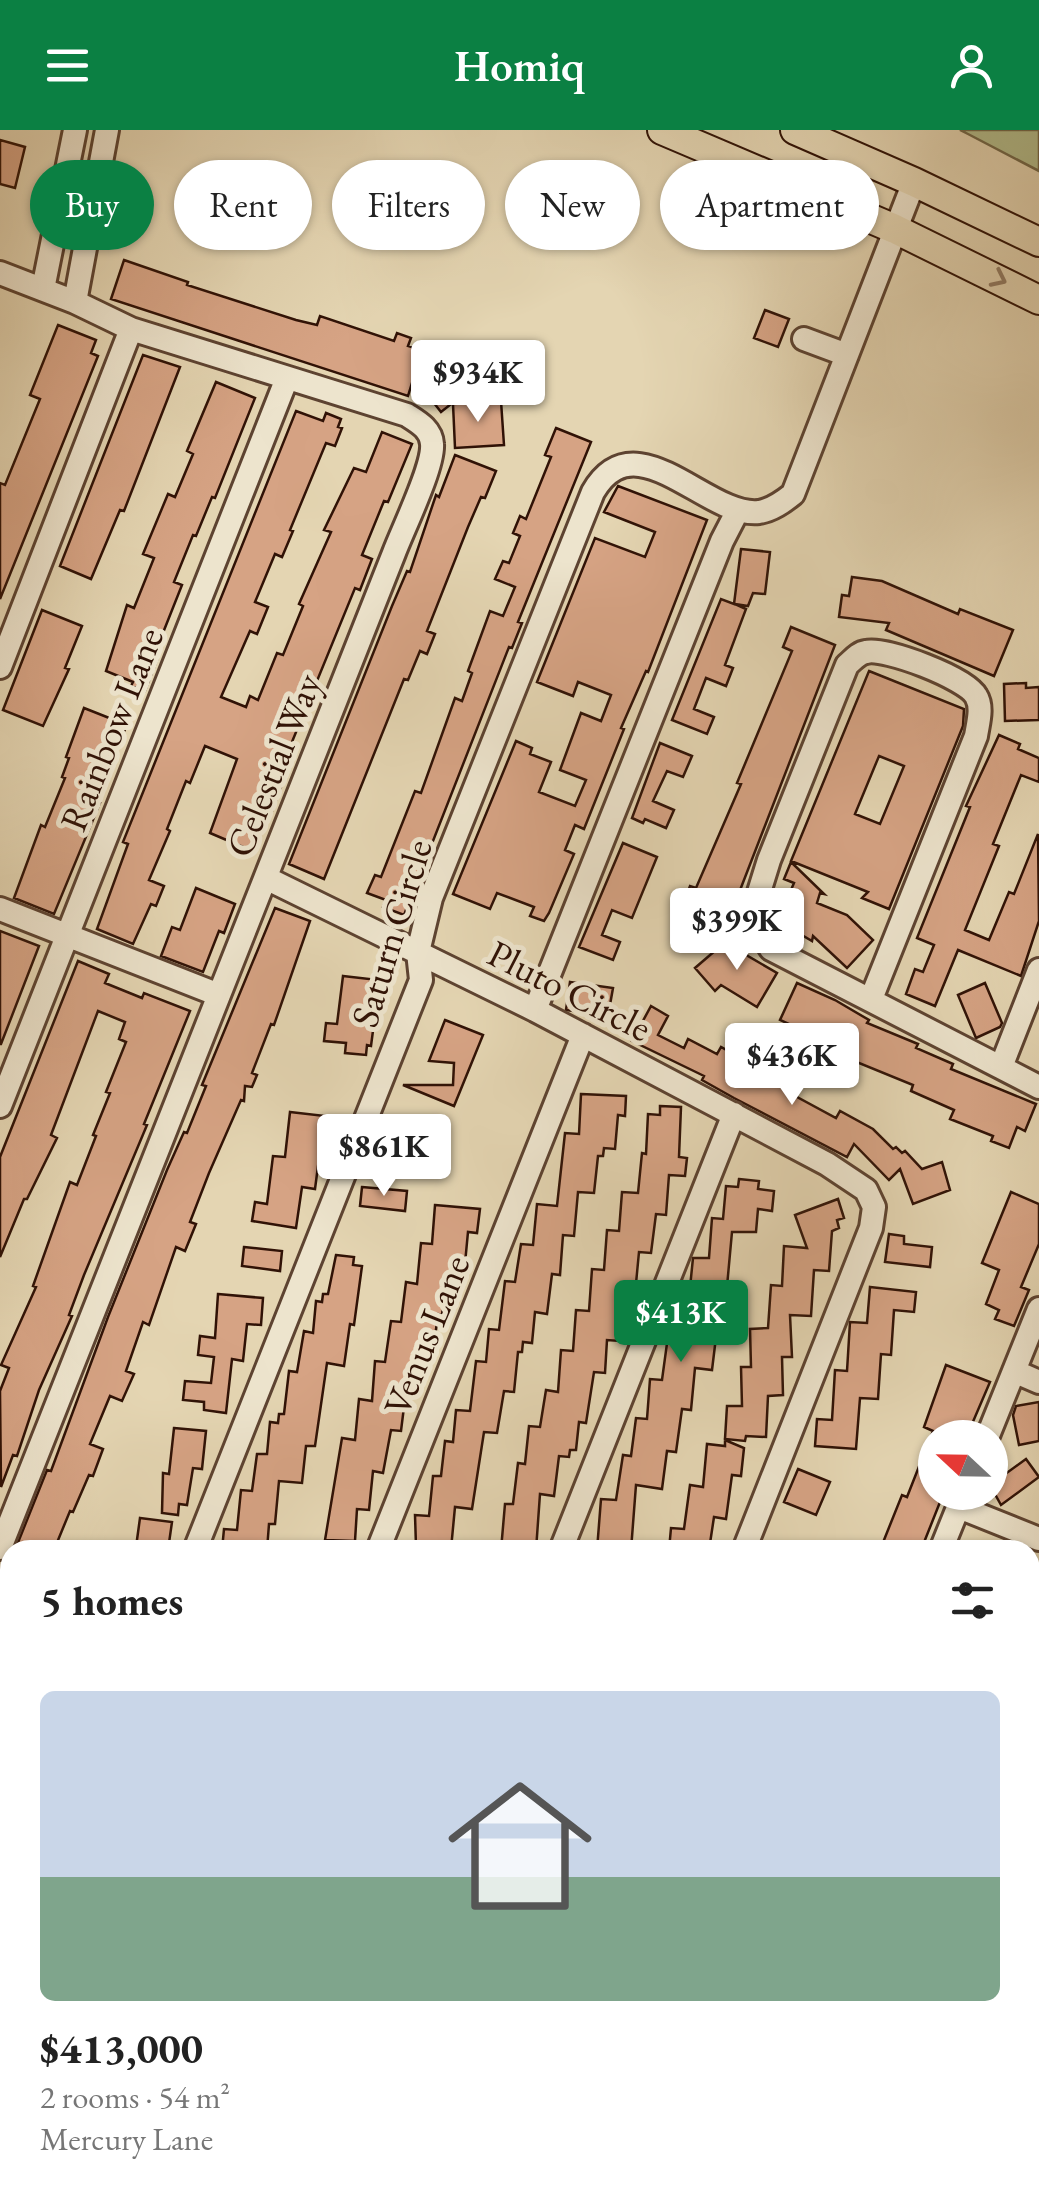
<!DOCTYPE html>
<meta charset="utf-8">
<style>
body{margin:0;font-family:"EB Garamond",serif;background:#f2f2f2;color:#222;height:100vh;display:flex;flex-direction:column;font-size:38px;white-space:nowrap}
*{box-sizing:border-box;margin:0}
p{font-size:32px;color:#767676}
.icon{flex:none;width:55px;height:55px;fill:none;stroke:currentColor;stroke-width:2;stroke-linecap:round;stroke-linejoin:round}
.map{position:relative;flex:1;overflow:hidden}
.details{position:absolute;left:0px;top:1410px;width:1040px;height:672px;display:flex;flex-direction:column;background:#fff;border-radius:30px 30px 0 0;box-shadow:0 2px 8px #0004}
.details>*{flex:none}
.banner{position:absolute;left:30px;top:30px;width:980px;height:90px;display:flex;gap:20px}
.needle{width:65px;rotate:292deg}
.controls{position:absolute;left:918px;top:1290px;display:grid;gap:20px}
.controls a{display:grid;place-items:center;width:90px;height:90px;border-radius:50%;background:#fff;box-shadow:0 2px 8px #0004;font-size:50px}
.price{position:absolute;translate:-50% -85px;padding:0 22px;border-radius:10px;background:#fff;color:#222;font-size:32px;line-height:65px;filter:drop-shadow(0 2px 5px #0008)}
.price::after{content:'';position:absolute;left:50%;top:60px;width:30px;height:22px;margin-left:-15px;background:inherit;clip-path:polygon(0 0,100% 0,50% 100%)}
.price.selected{background:#0b8043;color:#fff}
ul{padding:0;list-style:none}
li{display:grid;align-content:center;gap:20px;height:530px;padding:0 40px}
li+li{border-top:2px solid #e0e0e0}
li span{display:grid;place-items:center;height:310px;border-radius:15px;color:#555}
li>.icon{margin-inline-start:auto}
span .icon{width:180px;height:180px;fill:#fffc;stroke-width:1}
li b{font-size:42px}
h2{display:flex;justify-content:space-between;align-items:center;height:120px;padding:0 40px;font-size:42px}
.tag{padding:0 35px;border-radius:45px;background:#fff;box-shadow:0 2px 8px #0004;font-size:35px;line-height:90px}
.tag.selected{background:#0b8043;color:#fff}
header{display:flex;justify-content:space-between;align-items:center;height:130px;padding:0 40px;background:#0b8043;color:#fff;font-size:45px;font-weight:600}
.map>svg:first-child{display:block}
</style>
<header><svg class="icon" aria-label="menu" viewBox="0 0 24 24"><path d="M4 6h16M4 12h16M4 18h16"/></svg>Homiq<svg class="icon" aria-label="person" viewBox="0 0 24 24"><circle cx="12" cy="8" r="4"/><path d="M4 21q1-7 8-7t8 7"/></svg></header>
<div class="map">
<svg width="1039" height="2082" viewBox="0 0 1039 2082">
<rect width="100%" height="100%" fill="#e4d5b2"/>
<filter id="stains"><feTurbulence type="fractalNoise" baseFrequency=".002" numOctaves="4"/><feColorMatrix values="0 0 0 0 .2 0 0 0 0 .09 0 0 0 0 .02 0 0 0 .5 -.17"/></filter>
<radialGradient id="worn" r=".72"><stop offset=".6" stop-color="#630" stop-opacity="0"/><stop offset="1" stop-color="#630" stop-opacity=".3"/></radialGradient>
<path fill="#b2bd8d" stroke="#71684a" stroke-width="2.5" d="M960,0H1039V41L968,4Z"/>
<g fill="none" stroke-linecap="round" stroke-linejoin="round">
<path stroke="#6e756e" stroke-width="5" d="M0,1891L10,1895
M466,2072L491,2082"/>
</g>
<path fill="#d6a384" stroke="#301206" stroke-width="2.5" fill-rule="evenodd" d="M0,10L25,17L15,58L0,54Z
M124,130L188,152L187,155L296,190L317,195L320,186L394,211L397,203L411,208L408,216L422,220L408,266L111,169Z
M765,180L789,189L778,217L754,208Z
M58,195L96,210L91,223L98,226L0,469V353L5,355L40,269L30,265Z
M143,225L180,237L124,381L120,380L91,449L60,436Z
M457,232L475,255L441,282L423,259Z
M216,252L255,268L215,368L212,367L196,406L193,405L174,452L182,455L153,528L157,530L145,561L131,556L133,552L106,541L127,475L134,478L154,428L143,424L168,364L175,367L193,324L187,321Z
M501,271L504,315L455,318L453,274Z
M296,281L323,291L326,283L341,289L338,297L342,298L335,316L326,313L290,400L293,401L282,427L275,424L255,472L268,477L257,504L250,501L221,567L246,577L250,566L258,570L277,523L283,525L303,476L299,474L331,402L324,400L354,338L366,342L382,302L412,314L388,372L384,371L362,425L372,429L360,460L355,458L276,651L282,654L272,681L267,679L250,720L210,703L237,629L205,616L190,653L186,651L167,699L170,701L149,750L164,756L156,776L151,774L133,814L97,799L128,714L123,712Z
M556,298L591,312L518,492L522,493L512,518L509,517L404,785L383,777L386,770L367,763L375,745L381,747L415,661L421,663L455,568L462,571L472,543L468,541L490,481L503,486L515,457L495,449L503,431L509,433L520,406L513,403L520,386L526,389L551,327L545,325Z
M455,325L496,341L485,368L481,367L468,397L427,501L435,504L427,524L420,521L408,550L404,549L324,749L289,734L392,476L407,441L410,442L436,365L439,367Z
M618,356L707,390L648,542L646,541L621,598L624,599L584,699L575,695L565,720L574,724L549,783L544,791L530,786L534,777L497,763L490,779L453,764L516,611L532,618L530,624L551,632L539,662L575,676L586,650L560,640L581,583L601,591L611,565L578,552L573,566L537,552L595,408L645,427L655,402L604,382Z
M741,419L770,422L765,464L753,463L748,476L735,474L746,479L725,535L733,538L726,556L706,548L694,579L714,587L707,604L672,590L721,469L734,474Z
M852,447L882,451L958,484L960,479L1013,500L994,546L886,500L889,493L839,487L842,465L849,466Z
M42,480L82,496L65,538L69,539L43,596L3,580Z
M791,497L835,515L725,799L701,789L704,784L683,775L690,756L696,758L741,654L737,653L792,521L783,517Z
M869,541L964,579L963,596L889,779L862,768L868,762L791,731ZM879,626L904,636L880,694L855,684Z
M1026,553V558L1039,557V590L1005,591L1004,554Z
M84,578L127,595L93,670L100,673L54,784L14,768L41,695L45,697L65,648L62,647L69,628L66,627Z
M999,605L1020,614L1018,619L1039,628V652L1021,645L993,714L999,716L965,800L989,810L1009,762L1014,764L1038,704L1039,791L1021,846L958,820L935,876L906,864L915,839L923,842L934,815L917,808L970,677L966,676Z
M660,613L692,626L683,647L667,641L653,671L674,680L666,698L645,689L643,693L632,688Z
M623,713L657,727L632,788L612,780L602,805L620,812L613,830L579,817Z
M791,732L824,764L820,763L817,773L847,785L873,810L847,838L813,806L812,811L800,804L798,808L775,797L794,753L784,749Z
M196,758L235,774L224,803L219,801L203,842L161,826L172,797L180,800Z
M275,778L310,791L274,895L271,894L252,943L257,945L252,957L245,956L244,971L241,970L209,1043L190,1092L196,1094L185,1121L176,1117L149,1195L143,1192L126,1241L134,1244L122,1271L110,1266L90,1314L103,1319L93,1346L89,1345L73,1382L70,1381L54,1420H15L47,1340L51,1341L108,1187L167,1040L184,1002L187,1003L206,956L202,955Z
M0,801L39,816L1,914H0Z
M731,807L748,826L777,843L757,877L721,855L715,861L695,838Z
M78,831L109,844L105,853L142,868L144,863L190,881L144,994L147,995L84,1145L69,1185L72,1186L39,1260L17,1326L13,1325L1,1357L0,1261L9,1238L1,1235L36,1157L33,1156L70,1052L77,1055L96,1006L93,1005L110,963L106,962L126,912L119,909L125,892L98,881L51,1005L57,1008L27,1069H24L0,1127V1027Z
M343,846L387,851L384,879L376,878L371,916L367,915L366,925L345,923L346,913L324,911L326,893L337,894Z
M570,852L613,858L608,886L566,880Z
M797,853L835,870L869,890L867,893L918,914L916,918L953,934L951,939L1036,974L1025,1001L1017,997L1009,1018L991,1011L993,1006L950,989L954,980L911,961L913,955L847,928L845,931L824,919L828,912L780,890Z
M985,853L1002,893L1000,897L976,908L958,865Z
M651,876L668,886L658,905L684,918L688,909L717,924L721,917L789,955L786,961L836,988L840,981L873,999L893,1019L896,1017L902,1023L905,1021L922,1039L942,1032L950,1060L913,1074L900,1039L889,1050L854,1014L847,1027L734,968L702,950L704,946L632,911Z
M445,890L483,905L454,976L403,955H453L454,933L429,931Z
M581,964L626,966L625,986L618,985L615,1019L604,1018L603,1026H598L594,1063L578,1062L574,1106L563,1105L560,1145L552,1144L547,1184L535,1182L532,1213L523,1212L522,1222H518L514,1262L504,1261L497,1303L484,1302L472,1379L455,1377L451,1419L416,1416L415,1385L429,1386L433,1346H441L445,1311L453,1312L456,1280L470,1281L476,1231L486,1232L489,1199L499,1200L505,1151L515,1152L521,1114L533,1115L537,1074L557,1076L565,1003L579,1004Z
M660,976L681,977L679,1027L687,1028L685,1046L669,1045L666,1085L656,1084L651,1123L639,1122L635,1164L623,1163L620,1211L607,1210L605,1243L594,1242L586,1293L579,1292L576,1320H570L569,1327L559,1326L554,1366L540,1364L536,1420H501L505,1374H513L518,1333L525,1334L529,1296L540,1297L546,1260L558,1262L561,1220L573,1221L576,1180L589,1181L592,1139L604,1140L607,1100L619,1101L622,1062L638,1063L642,1023L646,1024L648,984L660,985Z
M290,982L334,987L332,1007L322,1006L315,1059L302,1057L296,1098L252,1091L255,1072L267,1074L273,1026L285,1027Z
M739,1049L759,1051L758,1059L774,1061L772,1081L758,1079L756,1102H732L723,1200L717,1199L712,1240L695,1238L691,1280L682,1279L676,1322L667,1321L662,1359L636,1355L631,1420H597L601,1369L616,1370L623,1325L631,1326L636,1288L647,1289L650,1249L662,1250L668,1206L678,1207L680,1176L688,1177L693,1128H709L712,1088L723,1089L726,1056L738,1057Z
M362,1057L407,1061L405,1081L360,1076Z
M1011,1062L1039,1074V1114L1021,1157L1029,1160L1014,1196L995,1189L999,1180L986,1174L999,1140L982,1133Z
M838,1069L844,1088L837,1090L839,1098L832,1101L829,1141L814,1140L811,1186L790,1185L792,1227H782L783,1265L768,1266L766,1307L746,1306L745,1311L725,1309L727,1276H742L741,1237H751L750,1199L768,1198L771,1155L782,1156L784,1116L807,1118L795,1085Z
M435,1075L480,1079L477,1103L468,1102L464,1144L457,1143L452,1177L443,1176L442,1185L438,1184L434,1215L422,1213L418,1262L406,1261L401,1301L391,1300L383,1343L373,1341L369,1380L357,1379L355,1411L325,1410L342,1308L355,1310L359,1269L372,1271L375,1231L385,1232L391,1191L401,1192L406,1152L417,1154L421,1113L432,1114Z
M889,1104L904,1106V1114L932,1117L930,1137L885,1132Z
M244,1117L282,1121L280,1141L242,1136Z
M336,1125L354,1127L353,1135L362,1136L354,1195L350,1194L344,1236L327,1233L315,1316H306L302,1353L279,1351L275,1394H269L267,1420H222L224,1399L237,1400L241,1360L252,1361L257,1324H267L270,1292L278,1293L279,1284H284L289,1241L297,1242L304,1201L313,1203L316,1171L322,1172L323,1164H328Z
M870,1157L916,1162L914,1182L894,1180L891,1225L881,1224L878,1269L860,1268L856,1319L815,1316L817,1289L832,1290L835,1240L847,1241L850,1192L867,1193Z
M218,1164L263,1168L261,1195L247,1194L243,1231L232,1229L226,1283L204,1280V1272L183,1270L185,1251L211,1253L214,1227L198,1225L200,1206L215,1208Z
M946,1235L990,1252L972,1294L975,1296L970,1308H935V1362H944L921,1420H880L902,1365L907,1367L933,1301L924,1297Z
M1039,1272V1311L1019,1315L1013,1285L1016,1276Z
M174,1298L206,1301L202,1339L193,1338L187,1375L179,1374L178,1385L162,1383L163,1343L169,1344Z
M725,1310L744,1318L741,1346L732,1345L726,1389L714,1387L709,1420H669L671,1398L684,1399L690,1355L703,1357L707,1314L725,1316Z
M1026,1329L1039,1347L1001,1375L990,1355Z
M798,1339L830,1352L816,1385L784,1372Z
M140,1388L172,1392L168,1420L136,1417Z"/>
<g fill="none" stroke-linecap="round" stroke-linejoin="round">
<g stroke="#5d4331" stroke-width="28">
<path id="minor" d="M0,143L75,172L131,199L407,285C418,292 431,299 432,314C434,336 403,399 394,423L0,1418
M43,159L75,0
M75,172L107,0
M804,209L847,225
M0,537L131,199
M266,748L535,880L827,1034L866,1060L874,1077L871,1098L744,1420
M0,779L219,865
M871,869L976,606C978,593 983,577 976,566C966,548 885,517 866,522C858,523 853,530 847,535L769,730L751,788L771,819L1039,957
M535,880L722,411L738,380
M1001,937L1039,840
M0,976L287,248
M1014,1241L1039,1252
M987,1308L1039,1179
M959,1377L1039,1409
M195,1420L421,850L418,822L431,768L593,362C636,288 707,388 759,382C772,380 783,372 793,364L914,52
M378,1420L583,905
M561,1420L734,984
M941,1420L964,1363
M1030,1563L1039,1567
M1030,1721L1039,1725
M1030,1879L1039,1883
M1030,2035L1039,2039
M735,2072L757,2082
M671,2082L675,2072"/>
</g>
<g stroke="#301206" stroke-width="32">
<path id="major" d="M662,0L895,99L1039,170
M795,0L914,52L1039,112"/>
</g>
<use href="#minor" stroke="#ede4cd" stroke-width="22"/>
<use href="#major" stroke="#e4d5b2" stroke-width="28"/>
</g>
<defs><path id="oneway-chevron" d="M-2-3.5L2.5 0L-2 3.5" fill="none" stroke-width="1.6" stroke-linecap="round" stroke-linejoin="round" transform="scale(2.5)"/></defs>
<use stroke="#937d65" href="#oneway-chevron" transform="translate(999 149) rotate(26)"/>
<g text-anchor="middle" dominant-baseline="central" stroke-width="10" stroke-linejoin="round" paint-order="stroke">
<g font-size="38" fill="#301206" stroke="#ede4cd">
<text transform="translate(111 599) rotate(-68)">Rainbow Lane</text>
<text transform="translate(273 635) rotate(-68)">Celestial Way</text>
<text transform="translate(391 803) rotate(-73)">Saturn Circle</text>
<text transform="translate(570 860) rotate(27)">Pluto Circle</text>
<text transform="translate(426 1205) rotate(-68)">Venus Lane</text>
</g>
</g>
<rect width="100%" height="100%" filter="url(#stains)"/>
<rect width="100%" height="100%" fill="url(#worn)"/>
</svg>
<div class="controls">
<a><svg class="needle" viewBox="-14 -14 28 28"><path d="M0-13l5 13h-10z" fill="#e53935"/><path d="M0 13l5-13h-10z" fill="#767676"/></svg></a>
</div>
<b class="price" style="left:478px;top:295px">$934K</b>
<b class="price" style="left:737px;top:843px">$399K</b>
<b class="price" style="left:792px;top:978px">$436K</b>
<b class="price" style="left:384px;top:1069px">$861K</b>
<b class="price selected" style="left:681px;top:1235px">$413K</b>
<div class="banner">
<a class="tag selected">Buy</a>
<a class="tag">Rent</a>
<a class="tag">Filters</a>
<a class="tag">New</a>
<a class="tag">Apartment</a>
</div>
<section class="details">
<h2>5 homes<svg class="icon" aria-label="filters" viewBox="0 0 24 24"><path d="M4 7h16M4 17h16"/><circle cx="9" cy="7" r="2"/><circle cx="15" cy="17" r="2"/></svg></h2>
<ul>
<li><span style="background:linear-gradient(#c9d6e8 60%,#7fa58c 0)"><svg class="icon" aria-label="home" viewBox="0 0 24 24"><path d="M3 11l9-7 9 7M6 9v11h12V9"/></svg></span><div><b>$413,000</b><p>2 rooms · 54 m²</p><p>Mercury Lane</p></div></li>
</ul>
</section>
</div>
